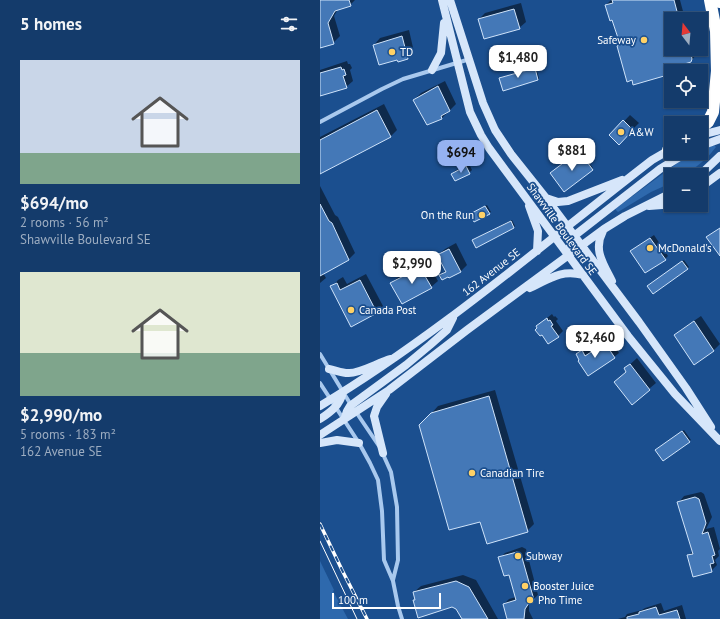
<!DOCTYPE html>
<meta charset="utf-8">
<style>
body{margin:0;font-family:"PT Sans",sans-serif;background:#214673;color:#f1f3f6;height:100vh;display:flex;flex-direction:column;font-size:15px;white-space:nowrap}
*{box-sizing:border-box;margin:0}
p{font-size:13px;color:#9dadc1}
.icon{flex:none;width:22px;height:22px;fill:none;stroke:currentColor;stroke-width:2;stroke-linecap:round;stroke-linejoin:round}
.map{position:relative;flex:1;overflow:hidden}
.details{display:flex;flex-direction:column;background:#143b6b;width:320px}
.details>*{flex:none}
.needle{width:26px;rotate:344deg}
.fabs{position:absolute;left:344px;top:12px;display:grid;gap:8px}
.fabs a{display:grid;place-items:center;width:44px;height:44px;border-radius:0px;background:#143b6b;box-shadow:0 1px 3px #0004,0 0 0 1px #33557e;font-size:20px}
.scale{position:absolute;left:12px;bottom:10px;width:109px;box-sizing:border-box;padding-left:4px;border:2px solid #fff;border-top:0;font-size:11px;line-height:14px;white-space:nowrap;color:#fff;-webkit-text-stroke:3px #1b4f8f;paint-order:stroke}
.price{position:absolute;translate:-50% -34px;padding:0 9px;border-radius:8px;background:#fff;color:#222;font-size:13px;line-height:26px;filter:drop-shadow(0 1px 2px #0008)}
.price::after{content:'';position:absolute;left:50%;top:24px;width:12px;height:9px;margin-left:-6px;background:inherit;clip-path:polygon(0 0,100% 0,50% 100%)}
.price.selected{background:#95b2f1;color:#111}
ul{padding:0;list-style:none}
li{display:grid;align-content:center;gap:8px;height:212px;padding:0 20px}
li span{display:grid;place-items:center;height:124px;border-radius:0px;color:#555}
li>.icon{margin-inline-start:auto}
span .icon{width:72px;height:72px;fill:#fffc;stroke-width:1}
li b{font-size:17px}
h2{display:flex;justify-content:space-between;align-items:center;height:48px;padding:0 20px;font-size:17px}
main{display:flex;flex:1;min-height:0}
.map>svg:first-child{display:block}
</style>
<main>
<section class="details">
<h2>5 homes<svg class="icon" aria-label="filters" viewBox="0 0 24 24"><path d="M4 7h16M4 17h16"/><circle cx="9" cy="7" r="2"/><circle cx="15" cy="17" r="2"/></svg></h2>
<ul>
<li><span style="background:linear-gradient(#c9d6e8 75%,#7fa58c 0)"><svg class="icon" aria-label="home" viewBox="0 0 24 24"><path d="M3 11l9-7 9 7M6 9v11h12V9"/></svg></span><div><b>$694/mo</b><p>2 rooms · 56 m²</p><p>Shawville Boulevard SE</p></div></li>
<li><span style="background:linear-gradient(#dfe7d0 65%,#7fa58c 0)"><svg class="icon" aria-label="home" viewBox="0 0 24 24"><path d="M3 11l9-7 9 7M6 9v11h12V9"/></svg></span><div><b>$2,990/mo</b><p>5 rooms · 183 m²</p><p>162 Avenue SE</p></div></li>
</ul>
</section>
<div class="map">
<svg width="400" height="619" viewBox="0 0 400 619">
<rect width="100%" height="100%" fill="#1b4f8f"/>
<path fill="#2e69ad" d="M394,145L396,147L387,158L367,174L351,175V183L331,192L298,212L295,209L363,159L375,153H381V150Z
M0,561L14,590L13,591L28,619H0Z"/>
<path fill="#0007" d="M0,0H35L30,5L18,9L14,16L20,36L13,43L0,47Z
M291,0H360L364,15L372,12L374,19H351V49H376V55L371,61L367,62V65L362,70L351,71V73L298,46L300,44L293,19L286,5Z
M201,3L206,22L199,28L159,19L165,13Z
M89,30L94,52L87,58L54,45L60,38Z
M27,61L28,64H30L32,68L30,70L33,81L26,87L0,95V70Z
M216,68L219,78L218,80L181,77Z
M125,81L136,104L122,118L107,124L94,100L101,93Z
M64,104L77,130L71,136L0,169V137Z
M310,115L319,123L299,143L291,135Z
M260,151L273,168L272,169L233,172Z
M149,164L152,170L149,173L132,174L135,171Z
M0,186L15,215L18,217L35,253L29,259L3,273L6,278L0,283Z
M167,205L171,212L169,213L151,214Z
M192,220L195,226L194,227L156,247L154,239Z
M334,235L348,256L345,259L315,248Z
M136,243L147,265L141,271L129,277L120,276L126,270L118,255L125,249Z
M112,260L115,266L111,269L118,281L111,287L72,283L78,277Z
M364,260L369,267L367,269L330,285Z
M46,274L63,306L57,312L32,325L12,287L18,280L23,277L27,284Z
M232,314L234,317L235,316L238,319L236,321L243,331L238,336L217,326Z
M381,316L400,344L394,350L374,363L355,335L362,329Z
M290,339L299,353L294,357L260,360L257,355L267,347L270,352Z
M317,358L336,383L312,403L295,382L307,371L305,369Z
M175,390L214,524L207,531L101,425L118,406Z
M364,430L371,440L369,441L338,448Z
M381,492L384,494L392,517L386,529L394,527L400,549L398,551L399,556L395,560L397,565L391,571L368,556L373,551L359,502L364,496Z
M202,547L206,549L218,595L209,603V611L213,619H188L184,604L189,599L196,597L189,574L180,558L185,553Z
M143,575L156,580L178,619H143L137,608L132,606L96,599L94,592L101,586Z
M341,603L344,611L362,605L366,619H298L305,617L307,614L322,610L325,608Z"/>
<path fill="#4478b7" stroke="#cfe3fa" d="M0,0H29L31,6L15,11L8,23L14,44L0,48Z
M292,0H354L359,19H351V49H370L372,59L371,62L361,65L363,71H351V74L313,85L312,80L307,82L297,46L299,45L298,38L292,20L290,21L285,5L293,3Z
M194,9L200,29L164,39L158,19Z
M82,36L88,59L78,62L77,60L59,65L53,45Z
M21,67L22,70L24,69L26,75L23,76L27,88L0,96V73Z
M215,68L218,80L183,91L179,78Z
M118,86L130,111L121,116L122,119L107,125L93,100Z
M57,110L71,137L0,174V140Z
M303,120L313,130L299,145L289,135Z
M259,151L273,170L244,192L230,173Z
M146,166L150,174L135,181L131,174Z
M0,204L9,221L12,223L29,260L0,276Z
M165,206L170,214L154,222L150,214Z
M191,221L194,228L156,248L152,240Z
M400,228V256L386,237Z
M330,238L346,260L325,273L310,251Z
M129,249L141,272L129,278L128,277L122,280L119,275L126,272L117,255Z
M362,261L368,269L333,294L327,286Z
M105,265L109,273L105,276L112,288L82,304L70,283Z
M40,280L57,313L31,327L10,286L17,283L20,290Z
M227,318L228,321L230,320L233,325L231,326L239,337L228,344L222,335L220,336L215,330L217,328L216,326Z
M374,321L394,351L374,365L354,335Z
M285,343L295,358L268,376L258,361L259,360L256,354L262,350L265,356Z
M310,364L330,390L312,405L294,382L306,372L304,368Z
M169,396L208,532L167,544L160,522L129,530L99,425L111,413Z
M362,431L370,442L343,461L335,450Z
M375,497L379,499L386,523L382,534L388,532L395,555L392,556L394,563L390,564L392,572L373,577L367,555L373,554L357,502Z
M197,552L201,554L214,600L209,603L205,609L204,619H187L183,604L196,600L189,575L184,576L178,557Z
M136,581L149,587L168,619H142L136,609L132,607L98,618L93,600H95L93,592Z
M336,607L339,615L357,610L360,619H307V617L319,614V612Z"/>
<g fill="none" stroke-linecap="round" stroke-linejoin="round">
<path stroke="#a9c9ee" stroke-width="4" d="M0,122L62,89L83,79L150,59
M0,354L31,405
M0,383L39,443L50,463L58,480L62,511L64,560L73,581L78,606L82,619
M36,412L59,446
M62,452L71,472L77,507L78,560L73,580"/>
<path stroke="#d6e6fa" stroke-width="8" d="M122,0L150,112L161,135L169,148L308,336L355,394L400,441
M130,0L163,103L175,130L191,154L226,198L319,322L366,388L391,427
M112,70L121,53L124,23
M381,135L400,130
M381,146L400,139
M380,175L400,156
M381,187L400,173
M226,198L238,202L248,201L302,180
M209,206L218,231L217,251
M329,206L342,205L351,201
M283,231C273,250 283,263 292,281
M249,255V249L254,236L340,169L366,153
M210,288C229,279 241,269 263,275
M9,369C15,370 22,373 28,373C39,374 59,362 71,359
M0,406C118,335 223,244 332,160L351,149
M0,419C11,412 20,405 23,392
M24,420L27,411L30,406L86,365L110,345L127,330L133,318
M0,435L69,390L147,330L284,229L305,216L351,193
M0,443L17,440L39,443
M63,453L54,416L57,407L66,394"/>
<path stroke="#fff" stroke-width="12" d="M399,0L400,2
M381,128L388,122L393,112L397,71L396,31L390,0
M348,150L351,147"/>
<path stroke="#fff" stroke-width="1" d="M0,541L37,619"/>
<g stroke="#fff" stroke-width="3.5">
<path id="rail" d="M0,524L22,570L47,619"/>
</g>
<use href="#rail" stroke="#1b4f8f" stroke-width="2" stroke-dasharray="6" stroke-linecap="butt"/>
</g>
<g fill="#ffd166" stroke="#1b4f8f" stroke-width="1.5">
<circle cx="324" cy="40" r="4"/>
<circle cx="72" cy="52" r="4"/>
<circle cx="301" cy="132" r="4"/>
<circle cx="162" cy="215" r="4"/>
<circle cx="330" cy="248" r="4"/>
<circle cx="31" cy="310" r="4"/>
<circle cx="152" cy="473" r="4"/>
<circle cx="198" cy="556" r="4"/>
<circle cx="205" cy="586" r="4"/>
<circle cx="210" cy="600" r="4"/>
</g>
<g text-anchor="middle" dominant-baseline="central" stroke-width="3.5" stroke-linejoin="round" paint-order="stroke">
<g font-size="11" fill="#fff" stroke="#1b4f8f" text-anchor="start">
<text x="316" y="40" text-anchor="end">Safeway</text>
<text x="80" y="52">TD</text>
<text x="309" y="132">A&amp;W</text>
<text x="154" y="215" text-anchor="end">On the Run</text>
<text x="338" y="248">McDonald's</text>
<text x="39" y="310">Canada Post</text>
<text x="160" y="473">Canadian Tire</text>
<text x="206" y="556">Subway</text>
<text x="213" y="586">Booster Juice</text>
<text x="218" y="600">Pho Time</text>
</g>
<g font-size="11" fill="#fff" stroke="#1b4f8f">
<text transform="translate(242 229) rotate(54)">Shawville Boulevard SE</text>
<text transform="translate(171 272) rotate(-38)">162 Avenue SE</text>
</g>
</g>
</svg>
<div class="fabs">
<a><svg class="needle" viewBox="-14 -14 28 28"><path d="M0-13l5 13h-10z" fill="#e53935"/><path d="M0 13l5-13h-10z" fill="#9dadc1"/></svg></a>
<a><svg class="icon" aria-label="locate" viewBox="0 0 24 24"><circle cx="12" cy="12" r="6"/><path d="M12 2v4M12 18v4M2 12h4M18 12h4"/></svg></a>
<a>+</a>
<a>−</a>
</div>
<div class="scale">100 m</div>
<b class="price" style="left:198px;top:79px">$1,480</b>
<b class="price" style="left:252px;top:172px">$881</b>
<b class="price selected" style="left:141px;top:174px">$694</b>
<b class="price" style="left:92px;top:285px">$2,990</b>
<b class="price" style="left:275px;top:359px">$2,460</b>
</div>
</main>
